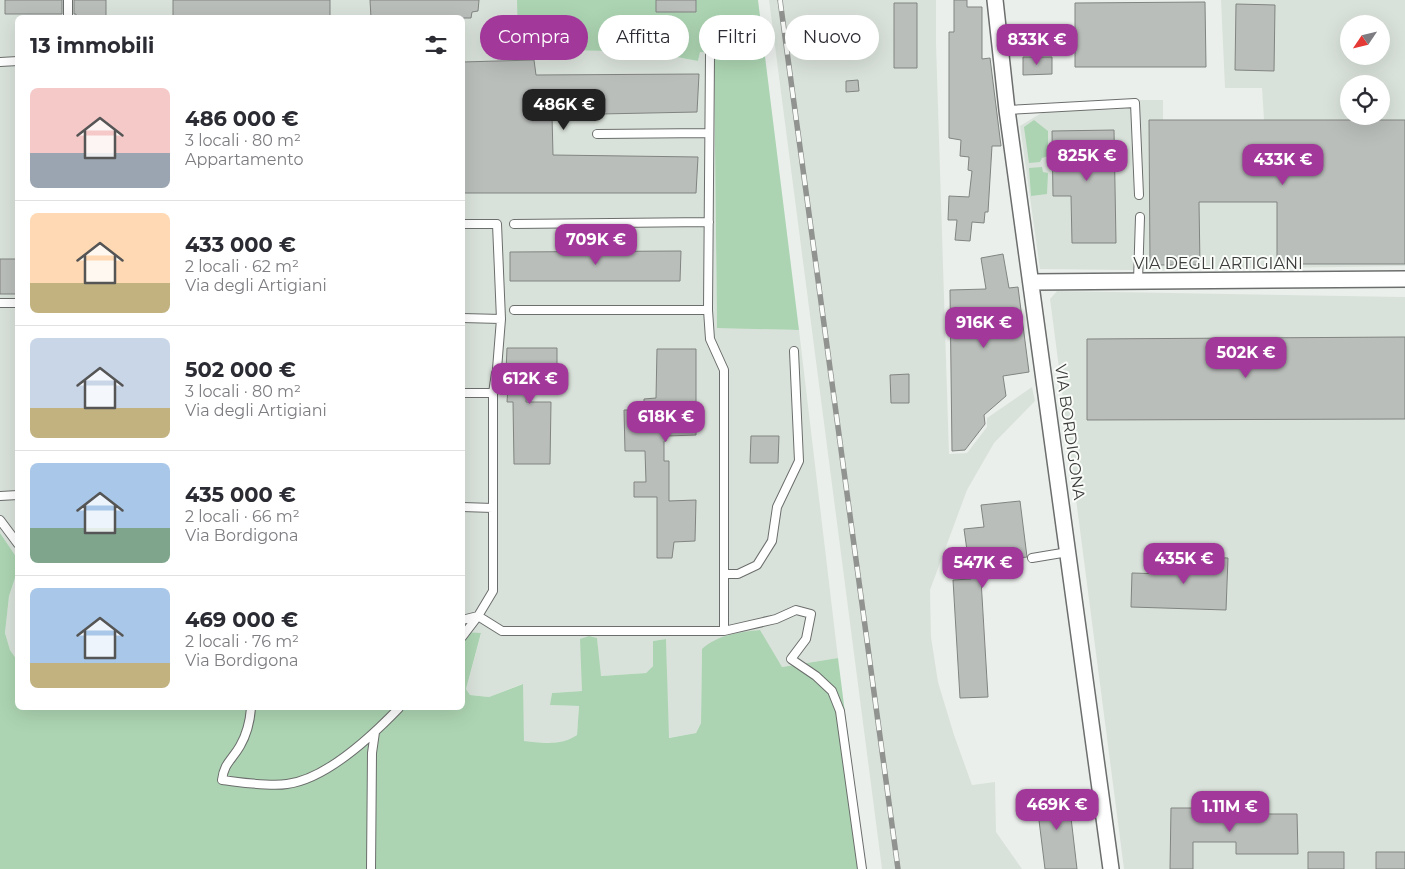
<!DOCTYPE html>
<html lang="it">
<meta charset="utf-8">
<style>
body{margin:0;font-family:Montserrat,sans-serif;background:#f7f7f7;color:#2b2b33;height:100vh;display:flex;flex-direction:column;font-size:19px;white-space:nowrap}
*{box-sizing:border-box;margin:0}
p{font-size:16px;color:#7c7c81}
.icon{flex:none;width:28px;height:28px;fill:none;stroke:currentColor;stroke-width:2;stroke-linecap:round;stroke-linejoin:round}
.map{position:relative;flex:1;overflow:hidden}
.details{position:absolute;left:15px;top:15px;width:450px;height:695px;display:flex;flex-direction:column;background:#fff;border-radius:8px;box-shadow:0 5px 20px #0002}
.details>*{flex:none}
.top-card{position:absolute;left:480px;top:15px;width:475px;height:45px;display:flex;gap:10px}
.needle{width:32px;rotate:235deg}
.fabs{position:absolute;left:1340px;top:15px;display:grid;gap:10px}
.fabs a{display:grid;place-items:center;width:50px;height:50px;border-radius:50%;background:#fff;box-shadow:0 5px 20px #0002;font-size:25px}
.price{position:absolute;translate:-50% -42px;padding:0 11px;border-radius:10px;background:#a2389a;color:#fff;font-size:16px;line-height:32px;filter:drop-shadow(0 1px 2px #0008)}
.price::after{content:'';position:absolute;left:50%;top:30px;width:15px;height:11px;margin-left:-8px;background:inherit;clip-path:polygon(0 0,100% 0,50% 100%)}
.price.selected{background:#222;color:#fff}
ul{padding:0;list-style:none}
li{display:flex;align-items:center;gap:15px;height:125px;padding:0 15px}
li+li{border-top:1px solid #e1e1e2}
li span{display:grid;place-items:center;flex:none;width:140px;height:100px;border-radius:8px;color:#555}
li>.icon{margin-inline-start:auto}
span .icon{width:60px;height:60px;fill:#fffc;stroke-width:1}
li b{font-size:21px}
h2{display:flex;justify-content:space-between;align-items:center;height:60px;padding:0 15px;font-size:21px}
.pill{padding:0 18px;border-radius:22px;background:#fff;box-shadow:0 5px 20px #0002;font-size:18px;line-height:45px}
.pill.selected{background:#a2389a;color:#fff}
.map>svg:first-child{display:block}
</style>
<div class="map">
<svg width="1405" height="869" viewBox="0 0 1405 869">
<rect width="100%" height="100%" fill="#ebefec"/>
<path fill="#d9e2da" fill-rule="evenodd" d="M0,0H517L519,49L650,52L698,61L700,52L714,53L717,327L799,330L838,658L782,667L702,649L701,723L696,733L668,738L666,639L653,641V666L646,673L600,676L597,639L582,691L552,693L551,705L579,706L577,735L570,741L551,743L524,742L522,684L489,697L470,695L466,689L481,634L462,632V18H18L17,558L0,533Z
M769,0H936V43L949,454L967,453L987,427V418L1032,387L1035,401L994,443L967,490L930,590L931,637L938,682L954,735L972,785L995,782L996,832L1022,869H882Z
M1221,0H1405V266L1125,270L1040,269L1020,126L1043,112L1122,109V100H1163V120H1264L1262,88H1225ZM1349,24H1381V56H1349ZM1349,84H1381V116H1349Z
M1057,291L1405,297V869H1124L1050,299Z
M17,576V660L10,650L5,633L9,596L15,578Z"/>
<path fill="#acd4b2" d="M517,0H758L799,330L717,328L714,53L700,52L698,61L650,52L518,49Z
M1034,120L1048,131V156L1042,158L1040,162L1029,163L1024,127Z
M1042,167L1043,172L1048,173L1047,194L1031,196L1029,168Z
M0,533L17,558V576L15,578L9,596L5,633L10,650L17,660L18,708H462L463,632L481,633L466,689L470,695L489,697L523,684L524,741C542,743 562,746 577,735L579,706L550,705L552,693L582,691L580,639L589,636L597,638L601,676L646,673L653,666V641L666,639L669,738L696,733L701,723L702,649C717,635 740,632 760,630L782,667L838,658L865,869H0Z"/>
<path fill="#babebb" stroke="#818481" d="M5,0H62V14H5Z
M74,0H106V18H76V14H74Z
M173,0H330V18H173Z
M370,0H479L478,11L472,12L471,18H371Z
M656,0H696V12H656Z
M954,0H967V7H982V59L990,58L1001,146H992L988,212H985L984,223L972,222L970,241L955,240L957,220H948L949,196L969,197L972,171L968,170L969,157L960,156L961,140L949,138V32H954Z
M1205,2L1206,67H1075V3Z
M894,3H917V68H894Z
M1236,4L1275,5L1274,71L1235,70Z
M1023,57H1052V74L1023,75Z
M534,60L536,75L699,74L697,112L552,115L553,155L698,157L696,193H462V62Z
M858,80L859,91L846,92V81Z
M1149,120H1405V264H1277V202H1199L1200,265H1150Z
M1114,130L1116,243H1072L1071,196H1053L1052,131Z
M681,251L680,281H510V252Z
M1003,254L1009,288L1018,287L1029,372L1003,376L1006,396L984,415L985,424L965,450L952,451L950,290L986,289L981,258Z
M0,259H18V294H0Z
M1405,337V419L1087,420V339Z
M507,348H557V372H528L526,402H551L550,464H514L513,402H507L509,372H506Z
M657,349H696V435L667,436L666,441H664V461H669V501L696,500L695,541L674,542L672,558H657V497H634V482H646L645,451H625L624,410H644V399L656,398Z
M909,374V403H891L890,375Z
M751,436H779L778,463H750Z
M1020,501L1027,557L980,563L988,697L960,698L953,580L971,579L964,529L984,527L981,505Z
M1165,556L1228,558L1226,610L1131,607L1132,573L1165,574Z
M1068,792L1077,869H1045L1036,796Z
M1171,808H1219V814H1297L1298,854H1236V842H1193V869H1170Z
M1308,852H1344V869H1308Z
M1376,852H1405V869H1376Z"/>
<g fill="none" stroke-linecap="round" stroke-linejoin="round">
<g stroke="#6b6e6c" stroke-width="10">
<path id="lane" d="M68,0V18
M0,62L18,61
M1007,110L1135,103L1139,195
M597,134L709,133
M462,224H497L501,319
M514,224L709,222
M1138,281L1140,217
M0,303H18
M514,310H708
M462,318L501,319L497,369
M462,393H493V591L478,616L502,631H724V370L710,339L708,310L710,55
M493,393L496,373
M0,496L18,495
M462,507L493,508
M0,520L18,544
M1032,558L1068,552
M724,574H738L757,565L772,541L777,507L799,461L794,351
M462,620L478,616
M724,631L776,619L796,610L811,614L806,639L791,659L816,676L832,691L840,711L862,869
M462,637L478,616
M251,708C250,721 247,734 240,746C232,760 224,763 222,780C240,782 269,787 287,784C327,779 372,736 399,708
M371,869L372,753L375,732"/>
</g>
<g stroke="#6b6e6c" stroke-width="18">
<path id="street" d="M995,0L1007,110L1111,869
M1032,282L1405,279"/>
</g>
<use href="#lane" stroke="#fff" stroke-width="8"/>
<use href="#street" stroke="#fff" stroke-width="15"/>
<g stroke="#919391" stroke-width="5.5">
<path id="rail" d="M780,0L898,869"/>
</g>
<use href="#rail" stroke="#f9fcf9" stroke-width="4" stroke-dasharray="11" stroke-linecap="butt"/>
</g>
<g text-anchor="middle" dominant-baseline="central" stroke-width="4" stroke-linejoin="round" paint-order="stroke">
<g font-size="16" fill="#3b3c3b" stroke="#f9fcf9">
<text x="1218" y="263">VIA DEGLI ARTIGIANI</text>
<text transform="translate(1070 432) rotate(82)">VIA BORDIGONA</text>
</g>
</g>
</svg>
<div class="fabs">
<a><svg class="needle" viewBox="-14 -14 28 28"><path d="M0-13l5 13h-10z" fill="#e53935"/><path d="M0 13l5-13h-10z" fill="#7c7c81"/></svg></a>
<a><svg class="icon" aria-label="locate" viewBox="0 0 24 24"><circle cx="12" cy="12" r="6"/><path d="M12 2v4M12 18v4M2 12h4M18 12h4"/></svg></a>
</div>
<b class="price" style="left:1037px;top:66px">833K €</b>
<b class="price selected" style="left:564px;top:131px">486K €</b>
<b class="price" style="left:1087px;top:182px">825K €</b>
<b class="price" style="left:1283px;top:186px">433K €</b>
<b class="price" style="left:596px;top:266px">709K €</b>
<b class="price" style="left:984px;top:349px">916K €</b>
<b class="price" style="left:1246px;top:379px">502K €</b>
<b class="price" style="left:530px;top:405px">612K €</b>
<b class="price" style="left:666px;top:443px">618K €</b>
<b class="price" style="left:1184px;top:585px">435K €</b>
<b class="price" style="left:983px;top:589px">547K €</b>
<b class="price" style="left:1057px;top:831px">469K €</b>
<b class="price" style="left:1230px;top:833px">1.11M €</b>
<div class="top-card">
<a class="pill selected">Compra</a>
<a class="pill">Affitta</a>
<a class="pill">Filtri</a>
<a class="pill">Nuovo</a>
</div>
<section class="details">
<h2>13 immobili<svg class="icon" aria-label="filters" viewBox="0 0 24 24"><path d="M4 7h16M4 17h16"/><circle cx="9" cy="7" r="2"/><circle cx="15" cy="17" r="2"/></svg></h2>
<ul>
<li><span style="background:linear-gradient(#f6c9c9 65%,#9aa5b1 0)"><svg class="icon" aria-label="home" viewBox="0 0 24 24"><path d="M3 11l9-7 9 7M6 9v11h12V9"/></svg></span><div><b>486 000 €</b><p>3 locali · 80 m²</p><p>Appartamento</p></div></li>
<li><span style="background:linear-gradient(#ffd9b3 70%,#c2b280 0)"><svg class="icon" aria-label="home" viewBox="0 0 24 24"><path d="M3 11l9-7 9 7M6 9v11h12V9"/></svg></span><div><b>433 000 €</b><p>2 locali · 62 m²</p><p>Via degli Artigiani</p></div></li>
<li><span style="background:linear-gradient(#c9d6e8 70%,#c2b280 0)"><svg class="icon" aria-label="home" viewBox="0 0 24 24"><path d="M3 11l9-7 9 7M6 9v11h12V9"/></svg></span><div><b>502 000 €</b><p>3 locali · 80 m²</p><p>Via degli Artigiani</p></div></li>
<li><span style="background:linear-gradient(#a9c7e8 65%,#7fa58c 0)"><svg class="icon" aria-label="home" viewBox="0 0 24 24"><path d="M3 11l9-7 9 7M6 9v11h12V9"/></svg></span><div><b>435 000 €</b><p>2 locali · 66 m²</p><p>Via Bordigona</p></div></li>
<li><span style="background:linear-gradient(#a9c7e8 75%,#c2b280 0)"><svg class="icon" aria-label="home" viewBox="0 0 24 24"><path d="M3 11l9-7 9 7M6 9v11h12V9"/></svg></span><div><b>469 000 €</b><p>2 locali · 76 m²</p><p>Via Bordigona</p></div></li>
</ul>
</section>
</div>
